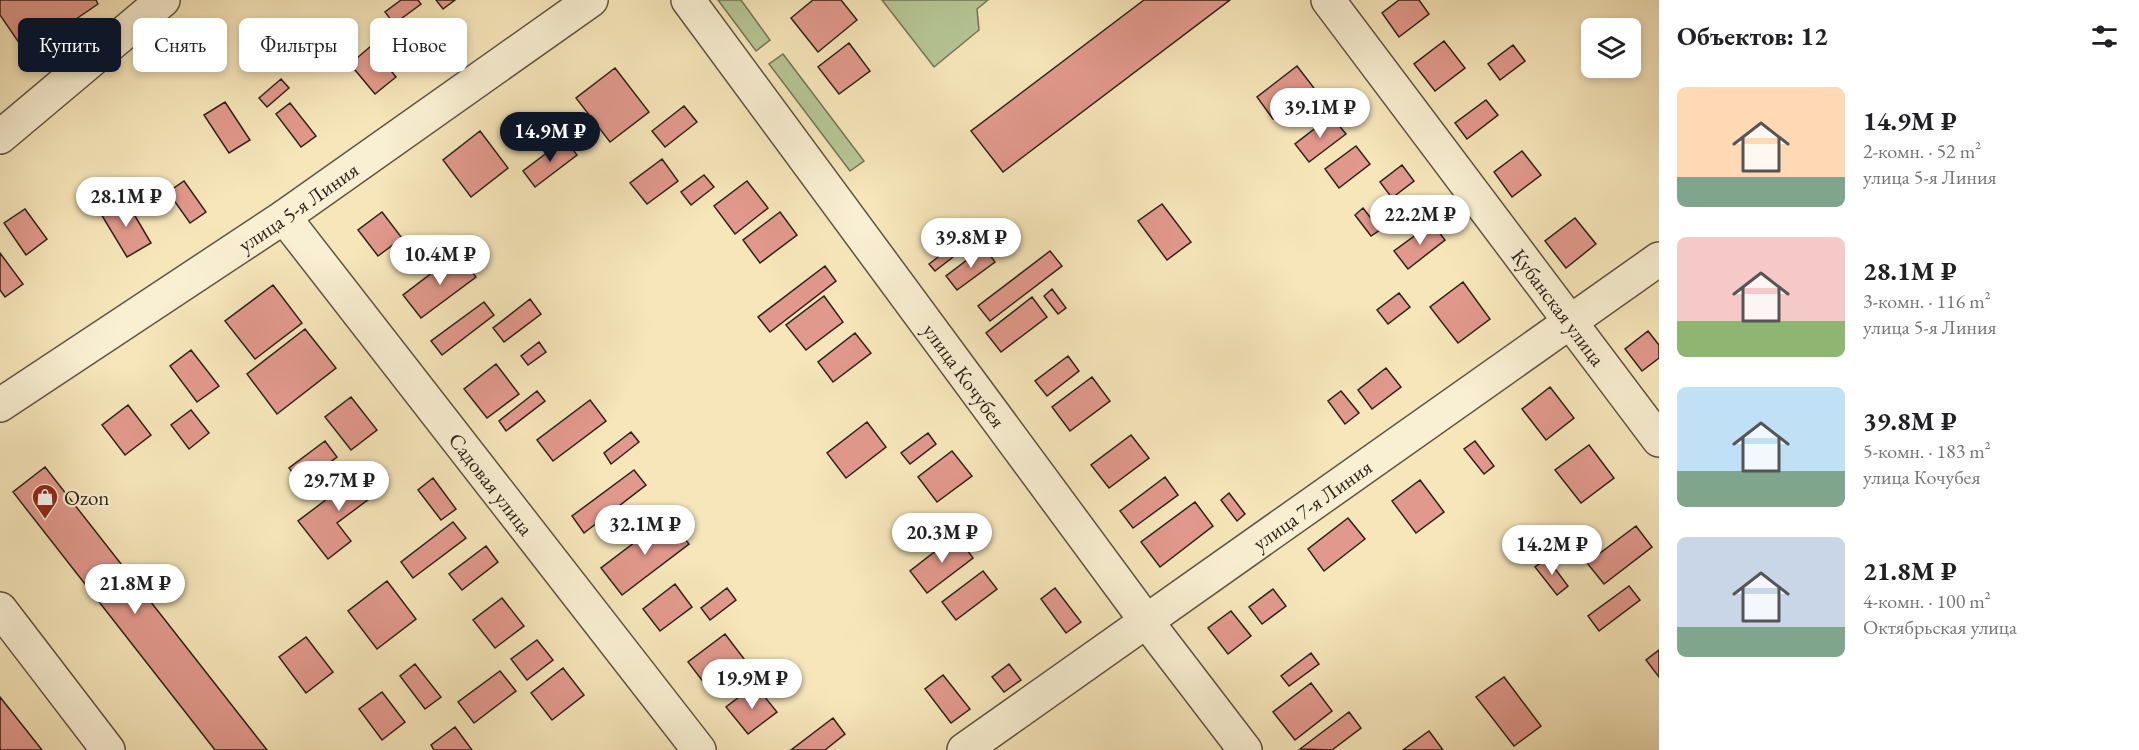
<!DOCTYPE html>
<html lang="ru">
<meta charset="utf-8">
<style>
body{margin:0;font-family:"EB Garamond",serif;background:#f2f2f2;color:#202124;height:100vh;display:flex;flex-direction:column;font-size:22px;white-space:nowrap}
*{box-sizing:border-box;margin:0}
p{font-size:20px;color:#757577}
.icon{flex:none;width:33px;height:33px;fill:none;stroke:currentColor;stroke-width:2;stroke-linecap:round;stroke-linejoin:round}
.map{position:relative;flex:1;overflow:hidden}
.drawer{display:flex;flex-direction:column;background:#fff;width:480px}
.drawer>*{flex:none}
.guide{position:absolute;left:18px;top:18px;width:570px;height:54px;display:flex;gap:12px}
.fabs{position:absolute;left:1581px;top:18px;display:grid;gap:12px}
.fabs a{display:grid;place-items:center;width:60px;height:60px;border-radius:9px;background:#fff;box-shadow:0 3px 9px #0003;font-size:30px}
.price{position:absolute;translate:-50% -51px;padding:0 14px;border-radius:21px;background:#fff;color:#222;font-size:20px;line-height:39px;filter:drop-shadow(0 2px 3px #0008)}
.price::after{content:'';position:absolute;left:50%;top:36px;width:18px;height:14px;margin-left:-9px;background:inherit;clip-path:polygon(0 0,100% 0,50% 100%)}
.price.current{background:#111827;color:#fff}
ul{padding:0;list-style:none}
li{display:flex;align-items:center;gap:18px;height:150px;padding:0 18px}
li span{display:grid;place-items:center;flex:none;width:168px;height:120px;border-radius:9px;color:#555}
li>.icon{margin-inline-start:auto}
span .icon{width:72px;height:72px;fill:#fffc;stroke-width:1}
li b{font-size:26px}
h2{display:flex;justify-content:space-between;align-items:center;height:72px;padding:0 18px;font-size:26px}
.tag{padding:0 21px;border-radius:9px;background:#fff;box-shadow:0 3px 9px #0003;font-size:21px;line-height:54px}
.tag.current{background:#111827;color:#fff}
main{display:flex;flex:1;min-height:0}
.map>svg:first-child{display:block}
</style>
<main>
<div class="map">
<svg width="1659" height="750" viewBox="0 0 1659 750">
<rect width="100%" height="100%" fill="#f6e6ba"/>
<filter id="stains"><feTurbulence type="fractalNoise" baseFrequency=".00333" numOctaves="4"/><feColorMatrix values="0 0 0 0 .2 0 0 0 0 .09 0 0 0 0 .02 0 0 0 .5 -.17"/></filter>
<radialGradient id="worn" r=".72"><stop offset=".6" stop-color="#630" stop-opacity="0"/><stop offset="1" stop-color="#630" stop-opacity=".3"/></radialGradient>
<path fill="#b6c695" stroke="#727457" stroke-width="1.5" d="M718,0H741L770,40L756,51Z
M882,0H988L977,9L979,30L934,67Z
M783,54L864,161L850,171L769,64Z"/>
<path fill="#e2998d" stroke="#2d2219" stroke-width="1.5" d="M0,0H96L98,4L26,53L0,15Z
M401,0H418L421,4L394,24L385,12Z
M436,0H455L443,9Z
M813,0H841L857,20L818,52L791,18Z
M1144,0H1230L1003,172L971,131Z
M1399,0H1419L1429,14L1399,37L1382,13Z
M1444,41L1465,68L1435,91L1414,64Z
M849,43L870,71L839,94L818,67Z
M1513,45L1525,61L1500,80L1488,64Z
M371,46L396,77L375,94L350,64Z
M1297,66L1314,88L1273,119L1257,97Z
M615,68L649,112L610,142L576,98Z
M281,79L289,88L267,107L259,98Z
M1486,100L1498,115L1467,139L1455,123Z
M225,102L250,140L229,153L204,115Z
M290,103L316,136L301,147L276,114Z
M684,106L697,122L665,147L652,131Z
M1331,116L1346,134L1309,162L1295,144Z
M480,131L508,168L471,197L443,160Z
M565,139L577,155L535,187L523,171Z
M1356,146L1370,164L1339,188L1325,169Z
M1522,151L1541,175L1512,197L1494,172Z
M662,159L678,181L647,204L630,183Z
M1402,165L1414,181L1392,198L1380,182Z
M704,175L714,187L691,205L681,192Z
M184,181L206,212L190,223L168,192Z
M747,181L768,208L735,234L714,206Z
M125,199L151,243L127,257L101,214Z
M1162,204L1191,242L1167,260L1138,221Z
M1363,208L1380,230L1371,236L1355,215Z
M25,209L47,239L26,255L4,223Z
M382,212L402,238L378,256L358,230Z
M780,212L797,235L760,263L743,240Z
M1575,218L1596,244L1566,268L1545,241Z
M1432,223L1445,240L1408,269L1394,251Z
M951,247L957,254L935,271L929,264Z
M984,247L995,262L957,290L946,276Z
M1050,251L1062,266L990,321L978,306Z
M0,253L23,284L5,297L0,290Z
M458,253L476,277L421,318L403,295Z
M825,266L836,281L770,332L758,317Z
M1463,282L1490,319L1458,343L1430,307Z
M273,285L302,323L255,359L225,321Z
M1052,289L1066,308L1058,314L1044,296Z
M1399,293L1410,307L1388,324L1377,310Z
M824,296L843,322L806,350L786,325Z
M1032,297L1047,317L1001,352L986,333Z
M530,299L541,314L504,342L493,328Z
M484,302L494,315L442,355L431,341Z
M305,329L336,368L277,414L247,374Z
M1648,331L1659,345V358L1642,371L1625,349Z
M855,333L871,353L833,382L818,362Z
M539,342L546,352L528,365L521,356Z
M191,350L219,386L197,402L170,366Z
M1068,356L1079,371L1047,396L1035,381Z
M496,364L519,394L487,418L464,389Z
M1386,368L1401,387L1372,409L1358,390Z
M1092,377L1110,401L1070,431L1052,407Z
M1550,387L1574,418L1546,440L1522,409Z
M537,391L545,401L506,431L499,421Z
M1341,391L1359,413L1345,424L1328,401Z
M351,397L377,430L351,450L325,417Z
M590,400L606,421L553,461L537,440Z
M128,405L151,435L125,455L102,425Z
M191,410L209,433L189,449L171,425Z
M867,422L886,447L846,478L827,453Z
M631,432L639,442L611,464L604,453Z
M928,433L936,444L910,464L901,453Z
M1131,435L1149,458L1109,488L1091,465Z
M325,441L337,457L301,484L289,468Z
M1475,441L1494,466L1484,474L1464,449Z
M1589,445L1614,478L1581,503L1555,470Z
M952,451L972,476L937,502L918,477Z
M45,467L267,750H215L13,492Z
M369,467L385,487L337,523L351,541L328,559L298,521Z
M634,470L646,485L584,533L572,516Z
M1165,477L1178,495L1133,528L1120,511Z
M433,478L456,509L441,520L418,490Z
M1420,480L1444,512L1416,533L1392,501Z
M1229,493L1245,514L1237,521L1221,500Z
M1195,502L1213,526L1160,567L1141,542Z
M668,517L689,544L622,595L601,568Z
M1348,518L1365,539L1324,571L1308,549Z
M453,522L466,538L413,578L401,562Z
M1636,526L1652,547L1604,584L1587,563Z
M956,535L973,558L927,593L910,571Z
M486,546L498,562L462,590L449,574Z
M1547,558L1568,586L1557,595L1535,567Z
M983,571L997,589L956,620L942,602Z
M387,581L416,619L377,649L348,611Z
M675,584L692,607L660,631L643,609Z
M1629,586L1640,600L1599,631L1588,616Z
M727,588L736,600L710,620L701,608Z
M1055,588L1081,622L1066,633L1041,599Z
M1273,589L1286,606L1262,624L1249,607Z
M502,598L524,626L495,648L473,620Z
M1231,611L1251,636L1228,654L1208,628Z
M725,634L748,664L711,692L688,662Z
M306,637L333,672L306,693L279,657Z
M537,640L553,660L527,680L511,659Z
M1659,650V677L1646,660Z
M1311,653L1319,664L1289,686L1281,676Z
M415,664L441,697L425,709L400,676Z
M1009,664L1021,680L1004,692L992,677Z
M563,668L584,695L552,720L531,693Z
M500,671L516,691L474,723L458,702Z
M943,675L970,709L951,723L925,689Z
M1504,677L1541,726L1514,746L1476,697Z
M1311,683L1332,711L1295,740L1273,712Z
M755,685L777,712L748,734L726,707Z
M382,692L405,722L382,740L359,709Z
M0,697L42,750H0Z
M1349,712L1361,728L1332,750L1300,749Z
M833,718L845,734L825,750H791Z
M455,727L472,750H434L431,745Z
M1429,731L1443,750H1403Z"/>
<g fill="none" stroke-linecap="round" stroke-linejoin="round">
<g stroke="#5f5341" stroke-width="36">
<g id="minor">
<path id="s1" d="M688,0L1147,622L1245,750"/>
<path id="s2" d="M1328,0L1659,440"/>
<path d="M0,137L163,0"/>
<path id="s3" d="M284,217L699,750"/>
<path id="s4" d="M0,405L284,217L591,0"/>
<path d="M0,609L108,750"/>
<path id="s5" d="M964,750L1659,259"/>
</g>
</g>
<use href="#minor" stroke="#f9efd2" stroke-width="33"/>
</g>
<defs>
<g id="shop-pin" transform="scale(1.35)"><path d="M0 17L-7.5 6A9.5 9.5 0 1 1 7.5 6Z" fill="#8f2418" stroke="#f9efd2"/><path d="M-5-2.5h2.3a2.7 3.5 0 0 1 5.4 0H5L5.5 6h-11ZM-1.5-2.5h3a1.5 2.3 0 0 0-3 0Z" fill="#fff"/></g>
</defs>
<g fill-rule="evenodd">
<use href="#shop-pin" x="45" y="497"/>
</g>
<g text-anchor="middle" dominant-baseline="central" stroke-width="4.5" stroke-linejoin="round" paint-order="stroke">
<g font-size="21" fill="#2d2219" stroke="#f9efd2">
<text stroke="none"><textPath href="#s4" startOffset="358">улица 5-я Линия</textPath></text>
<text stroke="none"><textPath href="#s2" startOffset="384">Кубанская улица</textPath></text>
<text stroke="none"><textPath href="#s1" startOffset="466">улица Кочубея</textPath></text>
<text stroke="none"><textPath href="#s3" startOffset="338">Садовая улица</textPath></text>
<text stroke="none"><textPath href="#s5" startOffset="426">улица 7-я Линия</textPath></text>
</g>
<g font-size="21" fill="#2d2219" stroke="#f9efd2" text-anchor="start">
<text x="64" y="497">Ozon</text>
</g>
</g>
<rect width="100%" height="100%" filter="url(#stains)"/>
<rect width="100%" height="100%" fill="url(#worn)"/>
</svg>
<div class="fabs">
<a><svg class="icon" aria-label="layers" viewBox="0 0 24 24"><path d="M12 4l9 5-9 5-9-5zM3 14l9 5 9-5"/></svg></a>
</div>
<b class="price" style="left:1320px;top:139px">39.1M ₽</b>
<b class="price current" style="left:550px;top:163px">14.9M ₽</b>
<b class="price" style="left:126px;top:228px">28.1M ₽</b>
<b class="price" style="left:1420px;top:246px">22.2M ₽</b>
<b class="price" style="left:971px;top:269px">39.8M ₽</b>
<b class="price" style="left:440px;top:286px">10.4M ₽</b>
<b class="price" style="left:339px;top:512px">29.7M ₽</b>
<b class="price" style="left:645px;top:556px">32.1M ₽</b>
<b class="price" style="left:942px;top:564px">20.3M ₽</b>
<b class="price" style="left:1552px;top:576px">14.2M ₽</b>
<b class="price" style="left:135px;top:615px">21.8M ₽</b>
<b class="price" style="left:752px;top:710px">19.9M ₽</b>
<div class="guide">
<a class="tag current">Купить</a>
<a class="tag">Снять</a>
<a class="tag">Фильтры</a>
<a class="tag">Новое</a>
</div>
</div>
<section class="drawer">
<h2>Объектов: 12<svg class="icon" aria-label="filters" viewBox="0 0 24 24"><path d="M4 7h16M4 17h16"/><circle cx="9" cy="7" r="2"/><circle cx="15" cy="17" r="2"/></svg></h2>
<ul>
<li><span style="background:linear-gradient(#ffd9b3 75%,#7fa58c 0)"><svg class="icon" aria-label="home" viewBox="0 0 24 24"><path d="M3 11l9-7 9 7M6 9v11h12V9"/></svg></span><div><b>14.9M ₽</b><p>2-комн. · 52 m²</p><p>улица 5-я Линия</p></div></li>
<li><span style="background:linear-gradient(#f6c9c9 70%,#8fb573 0)"><svg class="icon" aria-label="home" viewBox="0 0 24 24"><path d="M3 11l9-7 9 7M6 9v11h12V9"/></svg></span><div><b>28.1M ₽</b><p>3-комн. · 116 m²</p><p>улица 5-я Линия</p></div></li>
<li><span style="background:linear-gradient(#bfe0f5 70%,#7fa58c 0)"><svg class="icon" aria-label="home" viewBox="0 0 24 24"><path d="M3 11l9-7 9 7M6 9v11h12V9"/></svg></span><div><b>39.8M ₽</b><p>5-комн. · 183 m²</p><p>улица Кочубея</p></div></li>
<li><span style="background:linear-gradient(#c9d6e8 75%,#7fa58c 0)"><svg class="icon" aria-label="home" viewBox="0 0 24 24"><path d="M3 11l9-7 9 7M6 9v11h12V9"/></svg></span><div><b>21.8M ₽</b><p>4-комн. · 100 m²</p><p>Октябрьская улица</p></div></li>
</ul>
</section>
</main>
